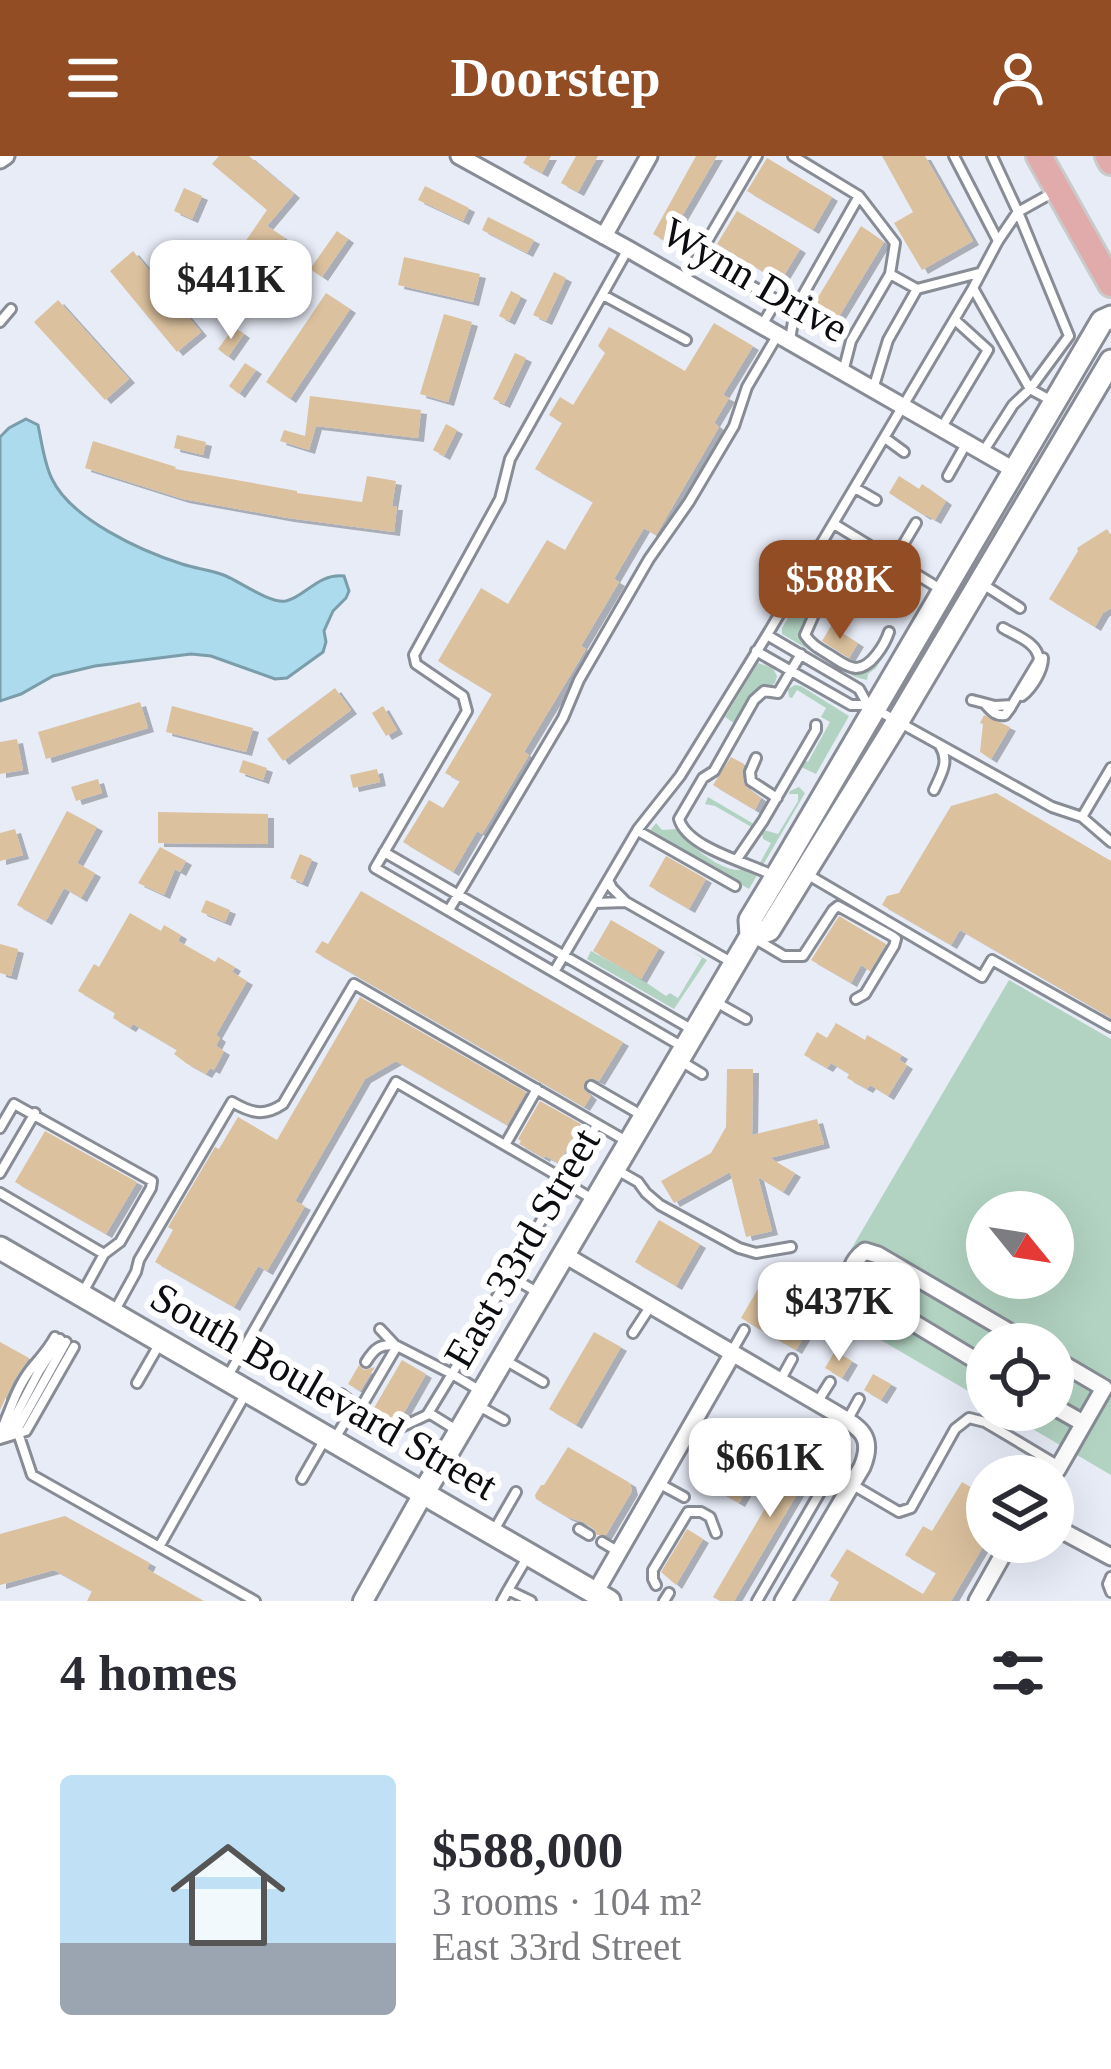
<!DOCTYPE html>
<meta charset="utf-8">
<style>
body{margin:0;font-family:"Times New Roman",serif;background:#f2f2f3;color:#2b2b33;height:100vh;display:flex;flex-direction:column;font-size:45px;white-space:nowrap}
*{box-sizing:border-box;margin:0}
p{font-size:39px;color:#7c7c81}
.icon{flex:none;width:66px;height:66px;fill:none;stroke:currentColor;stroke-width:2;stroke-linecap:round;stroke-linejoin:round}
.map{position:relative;height:1445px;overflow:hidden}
.sheet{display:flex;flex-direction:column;background:#fff;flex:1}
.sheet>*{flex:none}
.needle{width:78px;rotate:120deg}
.controls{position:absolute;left:966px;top:1035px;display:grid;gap:24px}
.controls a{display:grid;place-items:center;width:108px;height:108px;border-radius:50%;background:#fff;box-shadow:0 12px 48px #0002;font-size:60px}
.price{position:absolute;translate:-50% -102px;padding:0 27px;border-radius:24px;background:#fff;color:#222;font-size:39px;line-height:78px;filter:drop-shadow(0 3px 6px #0008)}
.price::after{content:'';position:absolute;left:50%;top:72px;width:36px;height:27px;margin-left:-18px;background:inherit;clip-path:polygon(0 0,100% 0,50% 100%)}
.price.current{background:#934d25;color:#fff}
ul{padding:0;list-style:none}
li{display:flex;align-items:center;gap:36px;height:300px;padding:0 60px}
li span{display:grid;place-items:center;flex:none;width:336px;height:240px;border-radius:12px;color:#555}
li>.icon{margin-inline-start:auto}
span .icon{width:144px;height:144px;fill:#fffc;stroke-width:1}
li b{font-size:51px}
h2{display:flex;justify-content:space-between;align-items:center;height:144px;padding:0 60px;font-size:51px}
header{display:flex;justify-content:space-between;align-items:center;height:156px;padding:0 60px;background:#934d25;color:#fff;font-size:54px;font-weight:800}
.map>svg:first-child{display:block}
</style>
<header><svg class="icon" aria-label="menu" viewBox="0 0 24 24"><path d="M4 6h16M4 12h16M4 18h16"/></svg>Doorstep<svg class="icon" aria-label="person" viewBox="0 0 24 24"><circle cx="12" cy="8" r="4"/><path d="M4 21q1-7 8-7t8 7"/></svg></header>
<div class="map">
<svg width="1111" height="1445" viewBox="0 0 1111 1445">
<defs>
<filter id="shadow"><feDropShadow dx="6" dy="4" stdDeviation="0" flood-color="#0004"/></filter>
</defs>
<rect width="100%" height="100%" fill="#e8ecf7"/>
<path fill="#b2d3c2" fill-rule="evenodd" d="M899,418C906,419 915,425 920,431L917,443L876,512L868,518L867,524L855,521L782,478V472L809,427L813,423H821L825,431L800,475L801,483L805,489L850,515C882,518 902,466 916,442L913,437L917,429L904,421L899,430L896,425Z
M758,507L773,512L777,520L775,527L770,531H760L737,569L725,561Z
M795,529L801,530L849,560L816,618L799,610V602L808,606L830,566L821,561L826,552L797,534L792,542L789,541L788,533Z
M799,631L805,637L749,733L648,677L656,667L662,674L677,673C688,688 717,712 736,714C737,714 755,712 757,712L771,687L763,683L762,677L715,650L705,648L708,641L764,674L778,678L798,645V638H789L790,635Z
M591,795L641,823L666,840L670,837L678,842L702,802L693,796L707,804L674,853L587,803Z
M1009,824L1111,883V1319L1000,1254H1053V1188H987V1246L819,1148ZM987,1056H1053V1122H987Z"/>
<path fill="#abdbec" stroke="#7b9daa" stroke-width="3" d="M26,263L38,269C42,287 44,307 52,323C71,363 141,395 182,408C197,413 212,414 226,420C240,426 271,448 286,445C305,441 318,417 344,420L349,435L346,442L333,455L324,475L326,486L323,496L287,522L275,523L211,500L191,498L95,510L53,520L21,538L0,545V281L9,272Z"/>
<path fill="#dbc19e" filter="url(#shadow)" d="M219,0H249L294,38L267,70L285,82L225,168L200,151L267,54L212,8Z
M527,0H551L542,17L523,7Z
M576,0H598L578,36L561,27Z
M696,0H717L667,86L653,78Z
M882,0H925L973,85L922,114L894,67L913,56Z
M767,2L832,41L813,74L747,35Z
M425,30L469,52L463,65L418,44Z
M184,32L202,40L192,63L174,55Z
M737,55L800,93L780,126L717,88Z
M488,61L534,84L527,97L482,74Z
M861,70L884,86L832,172L808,158Z
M337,75L348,83L322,121L310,113Z
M133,95L201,176L177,196L110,115Z
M404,101L480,118L473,146L398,129Z
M554,116L566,122L546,165L533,159Z
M511,135L521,140L509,165L499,160Z
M326,137L350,153L290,243L266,226Z
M58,144L129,223L105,244L34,166Z
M444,158L472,166L448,246L420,238Z
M714,167L753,190L723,239L729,242L714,267L719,271L656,379L644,372L614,423L619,426L581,490L586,493L524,596L529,599L482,678L477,675L453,716L403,686L429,644L443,652L460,625L445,617L492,538L438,505L481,432L508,448L547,384L565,394L593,346L535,313L562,267L549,259L560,241L573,249L605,197L598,190L609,171L685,215Z
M234,171L244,178L228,201L218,193Z
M515,197L526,202L504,248L493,243Z
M245,207L256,214L239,238L229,230Z
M310,240L421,254L418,282L316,270L309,294L280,285L284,274L305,280Z
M446,268L457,274L444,300L433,294Z
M177,279L206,286L203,299L174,292Z
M93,285L176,311L175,313L297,335V337L362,346L367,320L396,325L392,350H397L394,376L288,362L183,343L85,312Z
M899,320L919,333L922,328L946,345L935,364L926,359L925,360L889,337Z
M1107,373L1111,379V452L1103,457L1095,471L1049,443L1078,395L1077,392Z
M831,470L858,487L849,502L822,485Z
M335,532L351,554L283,605L267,583Z
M140,546L148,572L46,603L38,576Z
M172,550L253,572L246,596L166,576Z
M383,550L397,574L386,580L372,557Z
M984,559L1010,571L991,603L980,596L983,568L980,567Z
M17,583L23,614L0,618V586Z
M731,601L744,608L742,617L745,630L761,642L755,654L713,629Z
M243,604L267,612L263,624L239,616Z
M377,613L380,626L353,632L350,619Z
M98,623L102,637L76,645L71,631Z
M996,637L1111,705V862L960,774L951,789L882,749L887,740L899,737L951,650Z
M67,655L97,671L77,707L95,717L81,742L64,732L46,765L17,749Z
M158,656L268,658V688L158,687Z
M15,673L23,699L0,705V677Z
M160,691L186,705L180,716L175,713L164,739L138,727Z
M300,698L312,703L302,727L290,722Z
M666,700L706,723L689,753L649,730Z
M361,735L623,886L599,925L592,922L585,925L583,933L591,940L584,951L315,796L322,785L328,788Z
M206,744L230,754L225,766L201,756Z
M130,757L161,775L164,769L181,779L178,785L215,806L218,801L235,811L232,816L247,825L216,879L220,882L216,890L224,895L214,914L210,912L206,918L186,907L174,898L177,894L133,868L130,872L113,862L115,857L78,835L94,808L99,811Z
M839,760L886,788L870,815L861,809L851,827L811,804Z
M611,764L659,792L641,823L593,795Z
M0,788L18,793L11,820L0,817Z
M360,841L526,936L507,969L396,905L365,923L295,1045L305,1050L267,1115L258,1110L234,1151L155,1106L173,1074L168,1071L215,991L219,993L238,961L277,984Z
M836,867L865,884L867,879L902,899L899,904L907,909L888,940L870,929L867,933L847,922L849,918L831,907L827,912L804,899L817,876L827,882Z
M727,913H753L752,979L817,963L824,988L770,1002L795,1017L783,1036L758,1021L772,1075L746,1081L730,1016L674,1047L661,1025L711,997L726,971Z
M540,945L581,968L559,1007L545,1000L544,1002L519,988L521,985L518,983Z
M45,975L137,1026L106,1078L15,1026Z
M659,1064L700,1088L676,1130L635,1106Z
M759,1131L814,1164L796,1194L741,1162Z
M594,1176L621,1191L576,1269L549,1253Z
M0,1186L29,1202L14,1224L0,1254Z
M835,1195L852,1205L842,1222L825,1212Z
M402,1204L426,1218L401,1262L395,1265L374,1252Z
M359,1209L364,1214L375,1211L360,1235L348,1228Z
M873,1218L891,1228L881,1244L864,1234Z
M808,1279L826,1289L734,1445H720L713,1441Z
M568,1291L630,1327L632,1335L606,1379H597L594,1373L583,1366L567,1361L536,1343L535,1339L541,1329H544Z
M719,1305L752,1325L739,1347L706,1328Z
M962,1326L987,1341V1384L951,1445H829L839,1426L830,1420L847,1393L923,1438L936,1417L905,1399L923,1370L932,1375Z
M65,1360L150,1407L147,1413L204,1445H87L92,1435L54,1414L0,1429V1378Z
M687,1373L703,1383L676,1429L661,1416Z"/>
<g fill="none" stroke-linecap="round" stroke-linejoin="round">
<g stroke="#888c95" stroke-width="14">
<path id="service" d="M793,0L859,40L895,87L890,118
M954,0L998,85
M992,0L1018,56L1052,37
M1017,57L998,85L973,132L1030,233L1054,246
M628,93L510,303L500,343L414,499L416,508L463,540L467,555L375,712L683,891
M698,100L777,144
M685,123L757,0
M603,139L686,184
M0,166L11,153
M762,169L777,144L795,153
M790,184L795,153L859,40
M843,216L851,185L890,118L917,133
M873,233L888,184L917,133L979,117
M942,271L988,194L955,164
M885,282L904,296
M983,296L1013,249L1030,233L1069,180L1018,56
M948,320L966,288
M855,332L876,344
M834,368L942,434
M894,404L916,367
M811,406L840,423
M981,427L1020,452
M882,430L896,405
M830,441L816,454L805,479C811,488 818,492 828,498C835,502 847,512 856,512C871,512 885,488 889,476
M767,479L859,533L868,549
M756,495L851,549H868L1052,651L1082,661L1111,686
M1022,540C1032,532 1043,515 1043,502
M972,544L995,550L1012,549L1039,504C1038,487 1017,480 1003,472
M986,549C992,556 996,560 1005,559L1011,551
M756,602L750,616L751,625L777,642
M934,634C941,618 950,606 940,590
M1082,661L1111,612
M638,675L735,730
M384,696L693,874
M737,703L763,665L816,574V569
M805,717L982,821L992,804L1111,871
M772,719C747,706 687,692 679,663L703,622L714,615L754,544L764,535L778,537L801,498
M608,724L612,732L626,746L733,807
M595,747L625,746
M449,754L563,562L579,524L649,403L689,346L734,270L747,231L777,180
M757,784L784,800H803L833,754L838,750L892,780L896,783L894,790L865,838L856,843
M554,816L638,673L680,620L767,479L973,132
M714,845L746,863
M679,904L702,918
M591,930L643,960
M0,972L14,948L152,1025L151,1032L120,1086L104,1098L82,1138
M505,989L537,933
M615,1013L638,1026L646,1037L660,1049L739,1092L756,1097L791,1091
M0,1017L35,957
M564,1026L594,1044
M0,1037L104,1098
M509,1120L539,1137
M114,1156L136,1116L139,1104L232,946C251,957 264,961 283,948L354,828L628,986
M380,1173L395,1189
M633,1177L650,1151
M732,1195L744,1174
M503,1203L543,1226
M366,1206C374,1193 380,1187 397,1190
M229,1218L396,926L565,1024
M781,1223L792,1203
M137,1227L160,1187
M479,1234L452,1218L427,1259L395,1274L360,1253L397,1190L452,1218L597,969
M818,1245L830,1226
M477,1249L504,1264
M429,1257L458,1275
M848,1263L859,1243
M0,1277C10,1256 16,1232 31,1213C40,1202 48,1194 55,1181
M15,1277L66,1186
M18,1277L32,1319L255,1445
M5,1280L39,1215L60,1183
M0,1283L26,1275L74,1191
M334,1284L346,1264L360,1253L341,1238
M1031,1320L1042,1300
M302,1323L325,1283
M660,1328L684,1341
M853,1329L899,1356L911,1352L955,1273L969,1262L985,1266L1052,1306L1057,1314L1053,1321
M579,1373L589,1379
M493,1376L516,1336
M602,1386L619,1396
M159,1391L246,1237
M528,1400L508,1434L531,1445
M1111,1421L1108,1428L1111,1436
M656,1429L653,1423V1414L688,1356H701L710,1361L716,1377
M502,1445L508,1434
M664,1445L669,1437
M757,1445L840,1302"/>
</g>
<g stroke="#888c95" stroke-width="21">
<path id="minor" d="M459,0L628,93L1014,314
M0,4L6,0
M604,80L649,0
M563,1098L835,1257C860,1272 875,1280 862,1311L783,1445
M1053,1202L1104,1232L1057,1314
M987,1211L854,1131C848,1115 852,1105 865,1095L878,1099L1030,1188
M1053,1250L1083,1267
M1053,1370L1111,1401
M595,1437L733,1197
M977,1445L1010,1386"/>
</g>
<g stroke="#888c95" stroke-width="24">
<path id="tertiary" d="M363,1445L423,1338"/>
</g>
<g stroke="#888c95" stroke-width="27">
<path id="secondary" d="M751,780L769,774L898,565L1111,205
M0,1092L609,1445
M423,1338L751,780L750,764L776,721L1102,165L1111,161"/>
</g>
<g stroke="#cacacb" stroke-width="30">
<path id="primary" d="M1039,0L1111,128
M1108,0L1111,6"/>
</g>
<use href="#service" stroke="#fff" stroke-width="8"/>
<use href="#minor" stroke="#fff" stroke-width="15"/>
<use href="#tertiary" stroke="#fff" stroke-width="18"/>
<use href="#secondary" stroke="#fff" stroke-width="21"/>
<use href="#primary" stroke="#e0abaa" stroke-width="24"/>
</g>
<g text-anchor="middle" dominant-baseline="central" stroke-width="12" stroke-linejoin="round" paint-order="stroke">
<g font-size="42" fill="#0c0d11" stroke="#fff">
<text transform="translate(755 124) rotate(30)">Wynn Drive</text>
<text transform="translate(522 1092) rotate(-60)">East 33rd Street</text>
<text transform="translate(324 1235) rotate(30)">South Boulevard Street</text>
</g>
</g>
</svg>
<div class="controls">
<a><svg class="needle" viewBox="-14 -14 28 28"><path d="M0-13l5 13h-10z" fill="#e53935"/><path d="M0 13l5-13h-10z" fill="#7c7c81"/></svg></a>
<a><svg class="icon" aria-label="locate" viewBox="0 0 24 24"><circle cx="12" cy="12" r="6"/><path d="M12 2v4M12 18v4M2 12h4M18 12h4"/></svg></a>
<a><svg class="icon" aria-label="layers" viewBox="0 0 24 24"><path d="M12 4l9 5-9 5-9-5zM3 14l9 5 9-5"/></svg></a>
</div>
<b class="price" style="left:231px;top:186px">$441K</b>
<b class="price current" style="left:840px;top:486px">$588K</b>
<b class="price" style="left:839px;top:1208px">$437K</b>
<b class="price" style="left:770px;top:1364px">$661K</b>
</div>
<section class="sheet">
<h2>4 homes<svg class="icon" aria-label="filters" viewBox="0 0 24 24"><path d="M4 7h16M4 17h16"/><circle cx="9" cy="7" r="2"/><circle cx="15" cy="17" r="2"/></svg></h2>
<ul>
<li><span style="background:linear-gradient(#bfe0f5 70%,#9aa5b1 0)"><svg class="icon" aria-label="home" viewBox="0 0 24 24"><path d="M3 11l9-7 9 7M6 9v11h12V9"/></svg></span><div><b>$588,000</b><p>3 rooms · 104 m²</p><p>East 33rd Street</p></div></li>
</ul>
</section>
